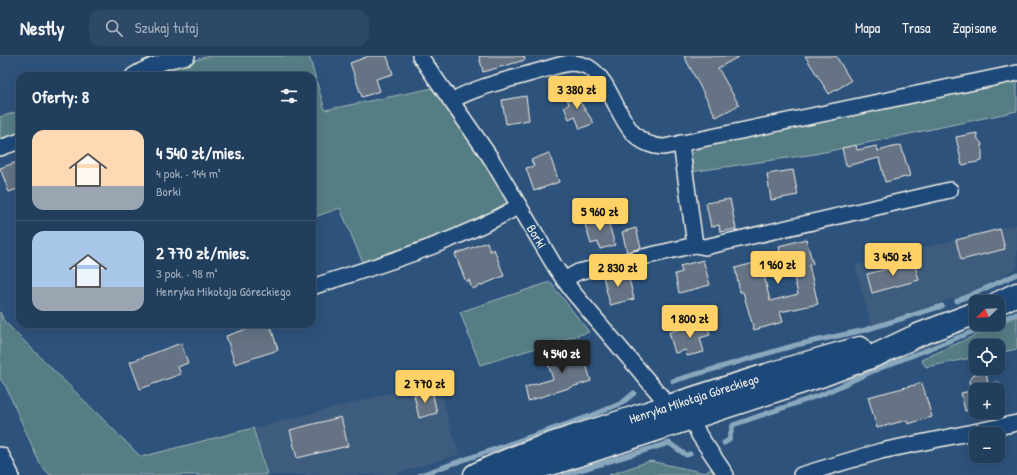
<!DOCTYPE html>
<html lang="pl">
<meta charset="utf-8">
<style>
body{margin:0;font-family:"Patrick Hand",sans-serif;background:#2e4966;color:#f1f3f6;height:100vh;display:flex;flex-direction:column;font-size:15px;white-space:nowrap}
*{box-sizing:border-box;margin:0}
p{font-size:13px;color:#a2aebc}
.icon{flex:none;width:22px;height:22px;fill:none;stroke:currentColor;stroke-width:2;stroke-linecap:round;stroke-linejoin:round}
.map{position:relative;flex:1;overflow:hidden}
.details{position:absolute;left:16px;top:16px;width:300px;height:256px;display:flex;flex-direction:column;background:#223e5d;border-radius:12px;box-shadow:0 4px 16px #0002,0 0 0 1px #3f5772}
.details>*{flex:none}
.needle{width:26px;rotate:247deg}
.controls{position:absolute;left:969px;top:239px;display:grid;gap:8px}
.controls a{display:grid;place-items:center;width:36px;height:36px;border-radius:8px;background:#223e5d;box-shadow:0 4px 16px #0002,0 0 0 1px #3f5772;font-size:20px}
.price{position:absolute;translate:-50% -34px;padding:0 9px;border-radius:4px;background:#ffd166;color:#111;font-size:13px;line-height:26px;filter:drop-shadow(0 1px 2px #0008)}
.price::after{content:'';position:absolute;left:50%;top:24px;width:12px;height:9px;margin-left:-6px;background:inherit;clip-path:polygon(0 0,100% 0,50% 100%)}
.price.current{background:#222;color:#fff}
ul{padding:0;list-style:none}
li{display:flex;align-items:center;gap:12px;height:100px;padding:0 16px}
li+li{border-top:1px solid #3f5772}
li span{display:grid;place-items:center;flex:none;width:112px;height:80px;border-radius:12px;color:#555}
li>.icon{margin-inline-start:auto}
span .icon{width:48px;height:48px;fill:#fffc;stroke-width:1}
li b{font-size:17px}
h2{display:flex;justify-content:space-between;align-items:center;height:48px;padding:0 16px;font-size:17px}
header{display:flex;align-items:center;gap:24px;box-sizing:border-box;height:56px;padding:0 20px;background:#223e5d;border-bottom:1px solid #3f5772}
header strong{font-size:19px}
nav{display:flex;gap:22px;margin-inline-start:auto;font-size:14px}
.search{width:280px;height:36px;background:#2e4966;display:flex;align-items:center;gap:10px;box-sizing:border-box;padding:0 14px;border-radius:12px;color:#a2aebc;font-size:15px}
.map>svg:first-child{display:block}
</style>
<header>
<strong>Nestly</strong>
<div class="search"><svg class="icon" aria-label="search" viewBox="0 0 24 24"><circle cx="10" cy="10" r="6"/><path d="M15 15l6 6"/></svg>Szukaj tutaj</div>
<nav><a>Mapa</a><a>Trasa</a><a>Zapisane</a></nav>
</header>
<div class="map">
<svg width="1017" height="419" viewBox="0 0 1017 419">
<rect width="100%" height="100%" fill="#2d527c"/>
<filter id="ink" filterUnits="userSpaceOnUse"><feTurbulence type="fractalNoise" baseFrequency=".025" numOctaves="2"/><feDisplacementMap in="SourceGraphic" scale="8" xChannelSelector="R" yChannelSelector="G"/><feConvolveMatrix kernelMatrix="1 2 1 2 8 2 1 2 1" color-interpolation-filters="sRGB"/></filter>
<g filter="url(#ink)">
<path fill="#3e5c7e" d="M1017,168V212L972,236L871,270L855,209Z
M438,325L452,377L460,398L393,419H267L253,372Z"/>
<path fill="#547d84" stroke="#a4b7b6" d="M209,0H309L325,54L433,32L482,101L511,149L460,173L363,207L340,152L312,162V20H140Z
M1017,24V55L815,98L690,116L689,101L700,91Z
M20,55V92L0,98V61Z
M550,226L589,276L480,309L460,256Z
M0,256L4,265L141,401L253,372L267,419H50L40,408L6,331L0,323Z
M1017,260V293L998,297V290H976V301L926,311L921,304Z
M650,405L705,417L711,413L715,419H609Z"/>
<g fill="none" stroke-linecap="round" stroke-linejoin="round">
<path stroke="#8aa8bd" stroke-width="5" d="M957,245L1017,218
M998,265L1017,257
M673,325L796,289L865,274L942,250
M724,387L729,384L733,369L823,338L873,315L992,268
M420,419L593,359L622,347L634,337
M564,419L669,387L686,399L690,398"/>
</g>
<path fill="#657384" stroke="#f4f1e8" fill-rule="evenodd" d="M369,0H387L393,18L376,23L380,35L362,41L350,7Z
M479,0H524L525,4L483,16Z
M684,0H740L718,12L739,49L716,61Z
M805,0H836L851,25L829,38Z
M570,32L578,43L594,67L580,73L575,60L569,63L564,51L569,48L564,35Z
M526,40L529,64L506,68L502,44Z
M977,77L978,83L982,88V105L962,109L956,81Z
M856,89L857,94L877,90L878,95L901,89L910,120L885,126L879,102L846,110L842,92Z
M549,97L559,126L534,135L526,112L534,110L531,104Z
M20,105V132L9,136L0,112Z
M793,114L798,139L771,144L767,118Z
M730,143L736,173L720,176L719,169L711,171L706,147Z
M606,159L615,189L600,193L598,186L591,188L584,165Z
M636,172L641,192L627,196L622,176Z
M1000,173L1005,193L961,204L956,184Z
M806,183L813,208L809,209L818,248L780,256L783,266L754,274L743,236H740L735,212L781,200L779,190ZM792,213L798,238L770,245L764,219Z
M487,186L490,195L494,193L504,220L472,233L469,224L466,226L455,198Z
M703,204L710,229L679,237L675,218L682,216L680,210Z
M914,206L919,224L872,237L867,218Z
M627,214L634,243L610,249L603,220Z
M707,267L710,279L700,282L704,296L687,300L686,294L675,297L669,276Z
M262,268H270L278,294L235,308L226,280Z
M181,287L188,307L178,311L181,318L140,333L130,306Z
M581,291L591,325L528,345L525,331L553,323L546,302Z
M986,316L988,328L999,326L1001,348L998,349V334H976V353L965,355L961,337L971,335L969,325L974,318Z
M922,327L932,361L908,368L907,364L877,372L868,341Z
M432,335L437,357L419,362L414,339Z
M341,361L348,390L297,402L290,374Z"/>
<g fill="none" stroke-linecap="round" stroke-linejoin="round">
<g stroke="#f4f1e8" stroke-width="18">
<g id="minor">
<path id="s1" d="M420,0L490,101L556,212L572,235L660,339L669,360"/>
<path d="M133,20C149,9 168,4 187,0"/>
<path d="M451,45C476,31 504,25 532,17C544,14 557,9 570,7C576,7 582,8 588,11C620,30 616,89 664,91L1017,17"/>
<path d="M0,92L20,85"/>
<path d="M695,189L705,191L950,134"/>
<path d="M564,224L578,216L695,189L681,87"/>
<path d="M312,231C382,208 455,187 519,150"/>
<path d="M688,354L699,379L726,419"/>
<path d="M801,419L881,395L1017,367"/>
</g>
</g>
<g stroke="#f4f1e8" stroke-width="22">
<path id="tertiary" d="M0,401L9,419"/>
</g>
<g stroke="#f4f1e8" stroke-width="25">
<g id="secondary">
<path d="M998,247L1017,238"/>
<path id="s2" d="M475,419C522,395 575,381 626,364C703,339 781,313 860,292"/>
<path d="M510,419L554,407L823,319L876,299L918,279L976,257"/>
</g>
</g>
<use href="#minor" stroke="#1f4a7a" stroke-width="15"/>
<use href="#tertiary" stroke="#1f4a7a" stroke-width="19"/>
<use href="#secondary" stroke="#1f4a7a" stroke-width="22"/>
</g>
</g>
<g text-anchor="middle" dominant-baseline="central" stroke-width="4" stroke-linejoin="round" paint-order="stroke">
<g font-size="13" fill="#f4f1e8" stroke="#1f4a7a">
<text stroke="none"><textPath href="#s1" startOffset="215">Borki</textPath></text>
<text stroke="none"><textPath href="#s2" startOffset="232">Henryka Mikołaja Góreckiego</textPath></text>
</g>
</g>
</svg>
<div class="controls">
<a><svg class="needle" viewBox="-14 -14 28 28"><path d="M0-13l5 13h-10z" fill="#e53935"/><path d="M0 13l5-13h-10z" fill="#a2aebc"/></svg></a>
<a><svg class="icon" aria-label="locate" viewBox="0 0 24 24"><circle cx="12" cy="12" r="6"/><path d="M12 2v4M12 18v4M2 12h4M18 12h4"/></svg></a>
<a>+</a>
<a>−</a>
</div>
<b class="price" style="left:577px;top:54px">3 380 zł</b>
<b class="price" style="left:600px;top:176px">5 960 zł</b>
<b class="price" style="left:893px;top:221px">3 450 zł</b>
<b class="price" style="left:778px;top:229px">1 960 zł</b>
<b class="price" style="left:618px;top:232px">2 830 zł</b>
<b class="price" style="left:690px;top:283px">1 800 zł</b>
<b class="price current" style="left:562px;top:318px">4 540 zł</b>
<b class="price" style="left:425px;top:348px">2 770 zł</b>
<section class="details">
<h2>Oferty: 8<svg class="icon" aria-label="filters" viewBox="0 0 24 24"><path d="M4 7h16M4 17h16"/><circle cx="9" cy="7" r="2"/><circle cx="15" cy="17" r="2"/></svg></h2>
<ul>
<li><span style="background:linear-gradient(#ffd9b3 70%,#9aa5b1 0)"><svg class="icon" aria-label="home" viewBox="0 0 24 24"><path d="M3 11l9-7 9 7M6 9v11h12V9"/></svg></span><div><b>4 540 zł/mies.</b><p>4 pok. · 144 m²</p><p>Borki</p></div></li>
<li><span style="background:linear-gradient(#a9c7e8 70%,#9aa5b1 0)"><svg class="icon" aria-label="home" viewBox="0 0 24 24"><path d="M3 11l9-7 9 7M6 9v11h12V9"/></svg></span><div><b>2 770 zł/mies.</b><p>3 pok. · 98 m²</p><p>Henryka Mikołaja Góreckiego</p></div></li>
</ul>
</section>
</div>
